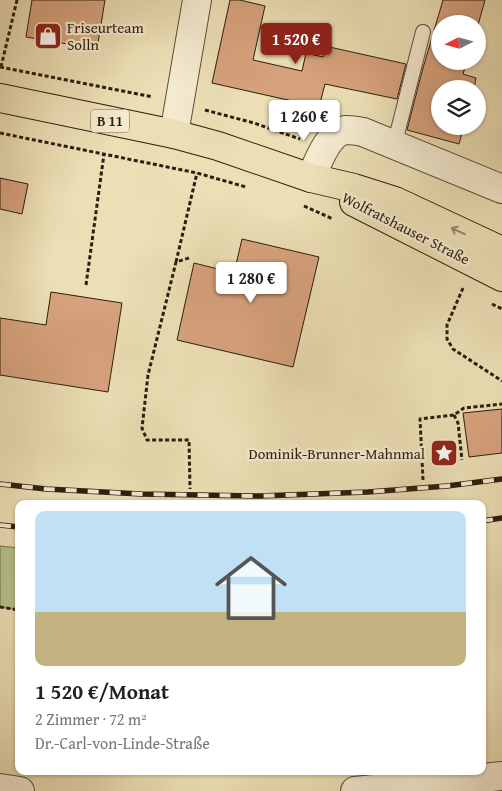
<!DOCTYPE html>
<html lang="de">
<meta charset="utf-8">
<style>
body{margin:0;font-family:"Gentium Book Plus",serif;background:#f6f6f6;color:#222;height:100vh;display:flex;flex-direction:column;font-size:19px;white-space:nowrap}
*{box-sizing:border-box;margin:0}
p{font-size:16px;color:#767676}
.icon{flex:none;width:28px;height:28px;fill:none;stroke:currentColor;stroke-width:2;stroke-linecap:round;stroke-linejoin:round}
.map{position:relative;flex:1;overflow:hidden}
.sheet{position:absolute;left:15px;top:500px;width:471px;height:275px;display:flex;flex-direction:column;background:#fff;border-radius:10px;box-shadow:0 1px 4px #0004}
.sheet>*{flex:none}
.needle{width:32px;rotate:264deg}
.tools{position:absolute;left:431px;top:15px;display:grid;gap:10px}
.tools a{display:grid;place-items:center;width:55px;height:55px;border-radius:50%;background:#fff;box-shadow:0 1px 4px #0004;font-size:25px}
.price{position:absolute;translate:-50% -42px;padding:0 11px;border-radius:5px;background:#fff;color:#222;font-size:16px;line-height:32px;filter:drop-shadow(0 1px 2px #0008)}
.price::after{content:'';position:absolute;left:50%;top:30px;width:15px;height:11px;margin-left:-8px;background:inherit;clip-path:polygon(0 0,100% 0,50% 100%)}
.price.active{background:#8f2418;color:#fff}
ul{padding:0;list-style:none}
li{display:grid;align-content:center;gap:10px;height:265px;padding:0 20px}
li span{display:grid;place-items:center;height:155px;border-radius:10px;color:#555}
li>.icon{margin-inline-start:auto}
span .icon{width:90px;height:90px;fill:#fffc;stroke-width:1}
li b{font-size:21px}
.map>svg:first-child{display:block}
</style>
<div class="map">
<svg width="502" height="791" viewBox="0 0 502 791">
<rect width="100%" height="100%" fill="#ecdfb5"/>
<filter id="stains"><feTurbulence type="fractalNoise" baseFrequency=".004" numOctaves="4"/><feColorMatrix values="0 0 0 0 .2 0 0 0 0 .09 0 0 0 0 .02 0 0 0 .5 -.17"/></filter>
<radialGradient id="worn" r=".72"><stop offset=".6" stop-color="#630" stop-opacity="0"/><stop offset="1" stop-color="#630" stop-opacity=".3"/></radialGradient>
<path fill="#b7c28e" stroke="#72704e" d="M0,546L19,548V610L0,607Z"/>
<path fill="#d7a27d" stroke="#2d1d0e" d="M32,0H105L97,49L26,37Z
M230,0H240L265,6L253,60L302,71L306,53L323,57L325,46L406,64L397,99L325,84L319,107L212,83Z
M443,0H485L478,25V24H440V61H467L463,74L476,78L474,89H440V126H464L459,144L407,130L423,68Z
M0,178L28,184L22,214L0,209Z
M242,239L319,257L293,367L177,340L194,263L234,273Z
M51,292L122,303L108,392L0,375V318L46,325Z
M502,409V453L469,457L463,413Z"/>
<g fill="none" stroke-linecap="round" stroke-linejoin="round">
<g stroke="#5d4e38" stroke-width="16">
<path id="lane" d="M394,146L423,32"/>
</g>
<g stroke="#5d4e38" stroke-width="30">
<path id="street" d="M174,134L197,0
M311,178C317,164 328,132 346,130C351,130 358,131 363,132L502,189
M0,788L20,791
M355,791L502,776"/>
</g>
<g stroke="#2d1d0e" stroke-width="30">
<path id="primary" d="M0,98L174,134L218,146L311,178L354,188L395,201L502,251
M354,202L502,277"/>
</g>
<path stroke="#2d1d0e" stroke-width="3" stroke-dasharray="4 2.5" stroke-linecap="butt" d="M0,67L153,97
M1,67L17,0
M205,110L254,123L300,139
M0,133L197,173L246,187
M304,206L333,219
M189,258L176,262L148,375L142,428L147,440H189L190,489
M176,262L197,173
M86,285L104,154
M463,288L447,325V339L453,349L502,381
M492,304L502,309
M454,415L458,423L462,460
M423,480L420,419L454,415L464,408L502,404
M0,607L19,610"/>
<use href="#lane" stroke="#f3eacf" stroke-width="14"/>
<use href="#street" stroke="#f3eacf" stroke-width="28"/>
<use href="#primary" stroke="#ecdfb5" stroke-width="28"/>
<g stroke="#2d1d0e" stroke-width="5.5">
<path id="rail" d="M0,484L46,489L141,494L260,496L368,492L447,486L502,479
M482,521L502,518
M0,525L19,527"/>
</g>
<use href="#rail" stroke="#f3eacf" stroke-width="4" stroke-dasharray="11" stroke-linecap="butt"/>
</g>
<defs><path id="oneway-shaft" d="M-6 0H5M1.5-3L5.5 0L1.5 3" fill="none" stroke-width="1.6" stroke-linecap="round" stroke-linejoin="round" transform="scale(1.25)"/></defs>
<use stroke="#96886a" href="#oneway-shaft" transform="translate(458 231) rotate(-155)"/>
<defs>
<g id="shop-square" transform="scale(1.4375)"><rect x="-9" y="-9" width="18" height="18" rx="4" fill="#8f2418" stroke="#f3eacf"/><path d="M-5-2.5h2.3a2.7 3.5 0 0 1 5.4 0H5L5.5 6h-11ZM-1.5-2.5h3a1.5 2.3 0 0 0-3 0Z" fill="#fff"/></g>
<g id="sight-square" transform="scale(1.4375)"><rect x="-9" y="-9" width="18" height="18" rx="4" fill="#8f2418" stroke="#f3eacf"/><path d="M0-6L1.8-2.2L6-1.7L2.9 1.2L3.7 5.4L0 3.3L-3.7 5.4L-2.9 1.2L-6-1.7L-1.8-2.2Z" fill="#fff"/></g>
</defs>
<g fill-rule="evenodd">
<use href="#shop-square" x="48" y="36"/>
<use href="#sight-square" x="444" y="453"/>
</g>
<g text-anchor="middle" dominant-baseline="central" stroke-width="4.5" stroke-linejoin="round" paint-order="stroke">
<rect fill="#f3eacf" stroke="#685a48" stroke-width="1" x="91" y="109.5" width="38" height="23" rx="4"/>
<g font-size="14" font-weight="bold" fill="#2d1d0e">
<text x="110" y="121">B 11</text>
</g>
<g font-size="15" fill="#2d1d0e" stroke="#f3eacf" text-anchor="start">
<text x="67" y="27">Friseurteam<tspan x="67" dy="17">Solln</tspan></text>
<text x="425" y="453" text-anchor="end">Dominik-Brunner-Mahnmal</text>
</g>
<g font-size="15" fill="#2d1d0e" stroke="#f3eacf">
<text transform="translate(406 228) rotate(27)">Wolfratshauser Straße</text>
</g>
</g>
<rect width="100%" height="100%" filter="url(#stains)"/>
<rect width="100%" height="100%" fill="url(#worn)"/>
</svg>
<div class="tools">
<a><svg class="needle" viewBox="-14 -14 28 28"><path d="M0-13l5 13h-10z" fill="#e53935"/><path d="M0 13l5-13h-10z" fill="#767676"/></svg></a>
<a><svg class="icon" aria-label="layers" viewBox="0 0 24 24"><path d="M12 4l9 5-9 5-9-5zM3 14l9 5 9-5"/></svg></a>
</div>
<b class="price active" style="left:296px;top:65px">1 520 €</b>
<b class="price" style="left:304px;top:142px">1 260 €</b>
<b class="price" style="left:251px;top:304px">1 280 €</b>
<section class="sheet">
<ul>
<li><span style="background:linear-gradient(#bfe0f5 65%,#c2b280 0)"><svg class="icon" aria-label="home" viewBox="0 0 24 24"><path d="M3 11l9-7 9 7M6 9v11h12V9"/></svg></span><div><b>1 520 €/Monat</b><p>2 Zimmer · 72 m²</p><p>Dr.-Carl-von-Linde-Straße</p></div></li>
</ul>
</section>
</div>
